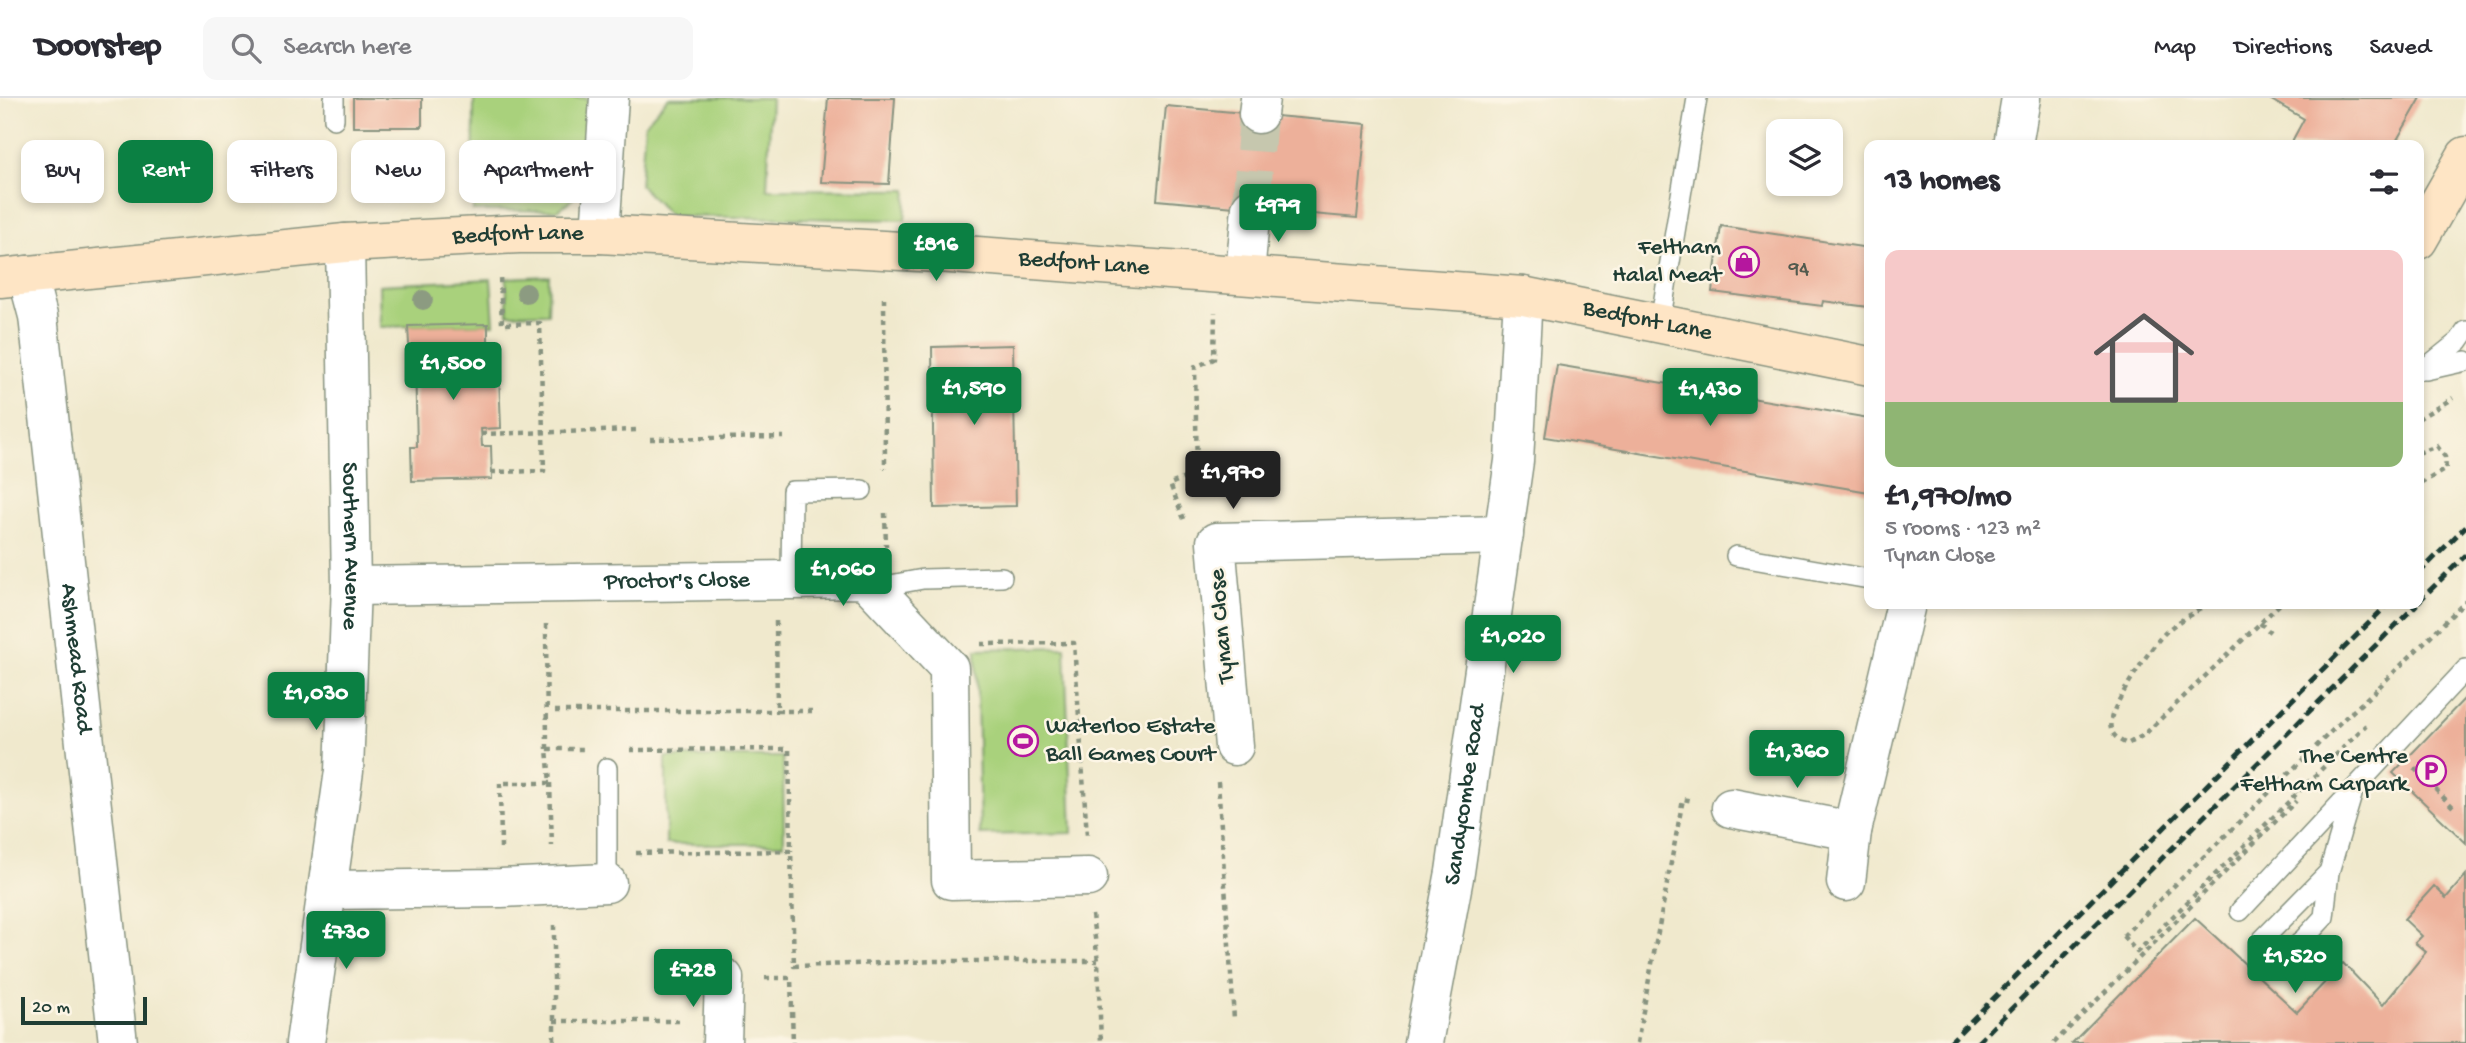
<!DOCTYPE html>
<meta charset="utf-8">
<style>
body{margin:0;font-family:"Gochi Hand",sans-serif;background:#f7f7f7;color:#2b2b33;height:100vh;display:flex;flex-direction:column;font-size:26px;white-space:nowrap}
*{box-sizing:border-box;margin:0}
p{font-size:23px;color:#7c7c81}
.icon{flex:none;width:38px;height:38px;fill:none;stroke:currentColor;stroke-width:2;stroke-linecap:round;stroke-linejoin:round}
.map{position:relative;flex:1;overflow:hidden}
.panel{position:absolute;left:1864px;top:42px;width:560px;height:469px;display:flex;flex-direction:column;background:#fff;border-radius:14px;box-shadow:0 4px 10px #0003}
.panel>*{flex:none}
.top-card{position:absolute;left:21px;top:42px;width:665px;height:63px;display:flex;gap:14px}
.buttons{position:absolute;left:1766px;top:21px;display:grid;gap:14px}
.buttons a{display:grid;place-items:center;width:77px;height:77px;border-radius:14px;background:#fff;box-shadow:0 4px 10px #0003;font-size:35px}
.scale{position:absolute;left:21px;bottom:18px;width:126px;box-sizing:border-box;padding-left:7px;border:4px solid #1f3d34;border-top:0;font-size:19px;line-height:24px;white-space:nowrap;color:#1f3d34;-webkit-text-stroke:5px #fcf5e5;paint-order:stroke}
.price{position:absolute;translate:-50% -60px;padding:0 16px;border-radius:7px;background:#0b8043;color:#fff;font-size:23px;line-height:46px;filter:drop-shadow(0 2px 4px #0008)}
.price::after{content:'';position:absolute;left:50%;top:42px;width:21px;height:16px;margin-left:-10px;background:inherit;clip-path:polygon(0 0,100% 0,50% 100%)}
.price.current{background:#222;color:#fff}
ul{padding:0;list-style:none}
li{display:grid;align-content:center;gap:14px;height:371px;padding:0 21px}
li span{display:grid;place-items:center;height:217px;border-radius:14px;color:#555}
li>.icon{margin-inline-start:auto}
span .icon{width:126px;height:126px;fill:#fffc;stroke-width:1}
li b{font-size:30px}
h2{display:flex;justify-content:space-between;align-items:center;height:84px;padding:0 21px;font-size:30px}
.pill{padding:0 24px;border-radius:14px;background:#fff;box-shadow:0 4px 10px #0003;font-size:24px;line-height:63px}
.pill.current{background:#0b8043;color:#fff}
header{display:flex;align-items:center;gap:42px;box-sizing:border-box;height:98px;padding:0 35px;background:#fff;border-bottom:2px solid #e1e1e2}
header strong{font-size:33px}
nav{display:flex;gap:38px;margin-inline-start:auto;font-size:24px}
.search{width:490px;height:63px;background:#f7f7f7;display:flex;align-items:center;gap:18px;box-sizing:border-box;padding:0 24px;border-radius:14px;color:#7c7c81;font-size:26px}
.map>svg:first-child{display:block}
</style>
<header>
<strong>Doorstep</strong>
<div class="search"><svg class="icon" aria-label="search" viewBox="0 0 24 24"><circle cx="10" cy="10" r="6"/><path d="M15 15l6 6"/></svg>Search here</div>
<nav><a>Map</a><a>Directions</a><a>Saved</a></nav>
</header>
<div class="map">
<svg width="2466" height="945" viewBox="0 0 2466 945">
<rect width="100%" height="100%" fill="#fcf5e5"/>
<filter id="ink" filterUnits="userSpaceOnUse"><feTurbulence type="fractalNoise" baseFrequency=".0143" numOctaves="2"/><feDisplacementMap in="SourceGraphic" scale="14" xChannelSelector="R" yChannelSelector="G"/><feConvolveMatrix kernelMatrix="1 2 1 2 8 2 1 2 1" color-interpolation-filters="sRGB"/></filter>
<filter id="wash" filterUnits="userSpaceOnUse"><feTurbulence type="fractalNoise" baseFrequency=".00686" numOctaves="4" result="noise"/><feDisplacementMap in="SourceGraphic" scale="28" xChannelSelector="R" yChannelSelector="G"/><feGaussianBlur stdDeviation="1.57" result="paint"/><feColorMatrix in="noise" values="0 0 0 0 0 0 0 0 0 0 0 0 0 0 0 0 0 1.4 0 .05"/><feComposite in="paint" operator="in"/></filter>
<g filter="url(#wash)">
<rect width="100%" height="100%" fill="#f0e9cd"/>
<path fill="#a9d17c" stroke="#648758" stroke-width="2" d="M474,0H586L593,15L589,88L558,112L473,113Z
M668,0H771L767,91L907,92L905,122L670,118L640,87L645,26Z
M549,178L548,215L508,216L506,180Z
M491,181L494,226L380,229L379,187Z
M1065,549L1072,735L980,737L976,551Z
M666,659H783L784,746H666Z"/>
<g id="blocks">
<path fill="#edb09a" d="M353,0H422V29H353Z
M828,0H895L889,86L821,84Z
M2268,0H2421L2394,47H2290L2304,21Z
M1166,8L1366,26L1357,120L1157,102Z
M1721,128L1869,150V209L1823,203L1822,208L1712,194Z
M488,226V261H481V278L499,277L501,330L481,331L482,348H491L492,381L412,383L411,349H417L415,263L410,264L408,228Z
M1013,247L1016,408L934,410L932,249Z
M1557,267L1869,320V394L1545,339Z
M2466,599V745L2393,675Z
M2466,777V945H2072L2195,820L2297,914L2343,865L2383,907L2426,854L2415,845L2422,838L2404,821L2434,788L2446,800Z"/>
</g>
</g>
<g filter="url(#ink)">
<use href="#blocks" fill-opacity="0" stroke="#889380" stroke-width="2"/>
<g fill="none" stroke-linecap="round" stroke-linejoin="round">
<path stroke="#c6c7ae" stroke-width="38" stroke-dasharray="38 19" stroke-linecap="butt" d="M1251,110L1258,16"/>
<g stroke="#889380" stroke-width="22">
<path id="service" d="M334,21V0
M1660,225L1697,0
M2423,272L2459,243L2466,233
M2426,272L2466,263
M1736,458L1869,481
M791,480L792,393L862,392
M874,490L923,481L1002,479
M607,670V785
M2240,813L2466,571
M2262,842L2329,774L2352,697
M2284,862L2324,819L2329,774"/>
</g>
<g stroke="#889380" stroke-width="41">
<g id="minor">
<path d="M1258,16L1260,0"/>
<path d="M2013,47L2021,0"/>
<path d="M600,136L609,0"/>
<path id="s1" d="M345,145L351,488L344,673L327,792L501,790L607,785"/>
<path d="M1245,176L1251,110"/>
<path id="s2" d="M27,177L38,218L118,945"/>
<path id="s3" d="M351,488L865,481L949,570L951,782L1088,779"/>
<path d="M1234,648L1216,444L1504,437"/>
<path d="M1731,710L1852,733"/>
<path d="M1846,784L1852,733L1906,506"/>
<path d="M305,945L327,792"/>
<path d="M722,945L724,880"/>
<path id="s4" d="M1423,945L1455,774L1514,363L1523,198"/>
</g>
</g>
<g stroke="#889380" stroke-width="41">
<g id="secondary">
<path d="M2418,142L2466,58"/>
<path id="s5" d="M0,180L345,145L519,136H600L937,155L1523,198L1869,268"/>
</g>
</g>
<path stroke="#889380" stroke-width="4.5" stroke-dasharray="5 5" stroke-linecap="butt" d="M884,200L885,371
M2418,321L2453,300
M481,336L636,332
M650,341L784,339
M2418,355L2437,348L2445,359L2446,371L2418,387
M491,374L544,373L540,225L502,226L500,177
M885,415L886,448
M1184,421L1170,386L1197,375L1195,269L1214,261L1215,214
M2209,506C2194,515 2175,524 2163,537C2151,549 2114,605 2111,621C2108,634 2116,641 2127,646L2144,637L2280,506
M776,523L777,613H817
M2260,525L2270,534
M546,526L547,651
M981,546L1074,545L1087,738
M2379,589L2466,503
M555,613H777
M630,652L789,651L791,753
M2414,670L2456,712
M2282,681L2297,695
M1218,684L1234,921
M550,685L552,748
M501,750L500,685H550L547,651H583
M636,755L791,753L794,868L937,863H1098
M1092,817L1098,863L1101,945
M554,827V945
M2123,838L2137,854L2366,627
M765,880H791L793,945
M554,923H683
M1637,945L1683,701L1693,703
M2054,945L2296,703"/>
<use href="#service" stroke="#fff" stroke-width="19"/>
<use href="#minor" stroke="#fff" stroke-width="38"/>
<use href="#secondary" stroke="#fee5c5" stroke-width="38"/>
<path stroke="#1f3d34" stroke-width="5" stroke-dasharray="10 5" stroke-linecap="butt" d="M2418,476L2466,428
M2418,504L2466,457
M1949,945L2388,506
M1977,945L2417,506"/>
<path stroke="#889380" stroke-width="4.5" stroke-dasharray="5 5" stroke-linecap="butt" d="M2351,615L2379,589
M2123,838L2352,613"/>
</g>
<g fill="#8c9b81">
<circle cx="526" cy="195" r="10"/>
<circle cx="423" cy="202" r="10"/>
</g>
</g>
<defs>
<g id="shop-ring" transform="scale(1.575)"><circle r="9.5" fill="#fcf5e5" stroke="#b5179e" stroke-width="1.5"/><path d="M-5-2.5h2.3a2.7 3.5 0 0 1 5.4 0H5L5.5 6h-11ZM-1.5-2.5h3a1.5 2.3 0 0 0-3 0Z" fill="#b5179e"/></g>
<g id="stadium-ring" transform="scale(1.575)"><circle r="9.5" fill="#fcf5e5" stroke="#b5179e" stroke-width="1.5"/><path d="M0-5a6.5 5 0 1 0 0 10a6.5 5 0 1 0 0-10ZM-3.5-1.8h7v3.6h-7Z" fill="#b5179e"/></g>
<g id="parking-ring" transform="scale(1.575)"><circle r="9.5" fill="#fcf5e5" stroke="#b5179e" stroke-width="1.5"/><path d="M-3.5-5.5H1a3.5 3.5 0 0 1 0 7H-1V5.5H-3.5ZM-1-3.4V-.6H.8a1.4 1.4 0 0 0 0-2.8Z" fill="#b5179e"/></g>
</defs>
<g fill-rule="evenodd">
<use href="#shop-ring" x="1744" y="164"/>
<use href="#stadium-ring" x="1023" y="643"/>
<use href="#parking-ring" x="2431" y="673"/>
</g>
<g text-anchor="middle" dominant-baseline="central" stroke-width="5" stroke-linejoin="round" paint-order="stroke">
<g font-size="21" fill="#525a4e">
<text x="1799" y="172">94</text>
</g>
<g font-size="24" fill="#1f3d34" stroke="#fcf5e5">
<text stroke="none"><textPath href="#s5" startOffset="520">Bedfont Lane</textPath></text>
<text stroke="none"><textPath href="#s5" startOffset="1087">Bedfont Lane</textPath></text>
<text stroke="none"><textPath href="#s5" startOffset="1654">Bedfont Lane</textPath></text>
<text stroke="none"><textPath href="#s1" startOffset="303">Southern Avenue</textPath></text>
<text stroke="none"><textPath href="#s3" startOffset="326">Proctor's Close</textPath></text>
<text transform="translate(1223 528) rotate(-95)">Tynan Close</text>
<text stroke="none"><textPath href="#s2" startOffset="387">Ashmead Road</textPath></text>
<text stroke="none"><textPath href="#s4" startOffset="252">Sandycombe Road</textPath></text>
</g>
<g font-size="24" fill="#1f3d34" stroke="#fcf5e5" text-anchor="end">
<text x="1721" y="150">Feltham<tspan x="1721" dy="28">Halal Meat</tspan></text>
<text x="1046" y="629" text-anchor="start">Waterloo Estate<tspan x="1046" dy="28">Ball Games Court</tspan></text>
<text x="2408" y="659">The Centre<tspan x="2408" dy="28">Feltham Carpark</tspan></text>
</g>
</g>
</svg>
<div class="buttons">
<a><svg class="icon" aria-label="layers" viewBox="0 0 24 24"><path d="M12 4l9 5-9 5-9-5zM3 14l9 5 9-5"/></svg></a>
</div>
<div class="scale">20 m</div>
<b class="price" style="left:1278px;top:146px">£979</b>
<b class="price" style="left:936px;top:185px">£816</b>
<b class="price" style="left:453px;top:304px">£1,500</b>
<b class="price" style="left:974px;top:329px">£1,590</b>
<b class="price" style="left:1710px;top:330px">£1,430</b>
<b class="price current" style="left:1233px;top:413px">£1,970</b>
<b class="price" style="left:843px;top:510px">£1,060</b>
<b class="price" style="left:1513px;top:577px">£1,020</b>
<b class="price" style="left:316px;top:634px">£1,030</b>
<b class="price" style="left:1797px;top:692px">£1,360</b>
<b class="price" style="left:346px;top:873px">£730</b>
<b class="price" style="left:2295px;top:897px">£1,520</b>
<b class="price" style="left:693px;top:911px">£728</b>
<div class="top-card">
<a class="pill">Buy</a>
<a class="pill current">Rent</a>
<a class="pill">Filters</a>
<a class="pill">New</a>
<a class="pill">Apartment</a>
</div>
<section class="panel">
<h2>13 homes<svg class="icon" aria-label="filters" viewBox="0 0 24 24"><path d="M4 7h16M4 17h16"/><circle cx="9" cy="7" r="2"/><circle cx="15" cy="17" r="2"/></svg></h2>
<ul>
<li><span style="background:linear-gradient(#f6c9c9 70%,#8fb573 0)"><svg class="icon" aria-label="home" viewBox="0 0 24 24"><path d="M3 11l9-7 9 7M6 9v11h12V9"/></svg></span><div><b>£1,970/mo</b><p>5 rooms · 123 m²</p><p>Tynan Close</p></div></li>
</ul>
</section>
</div>
